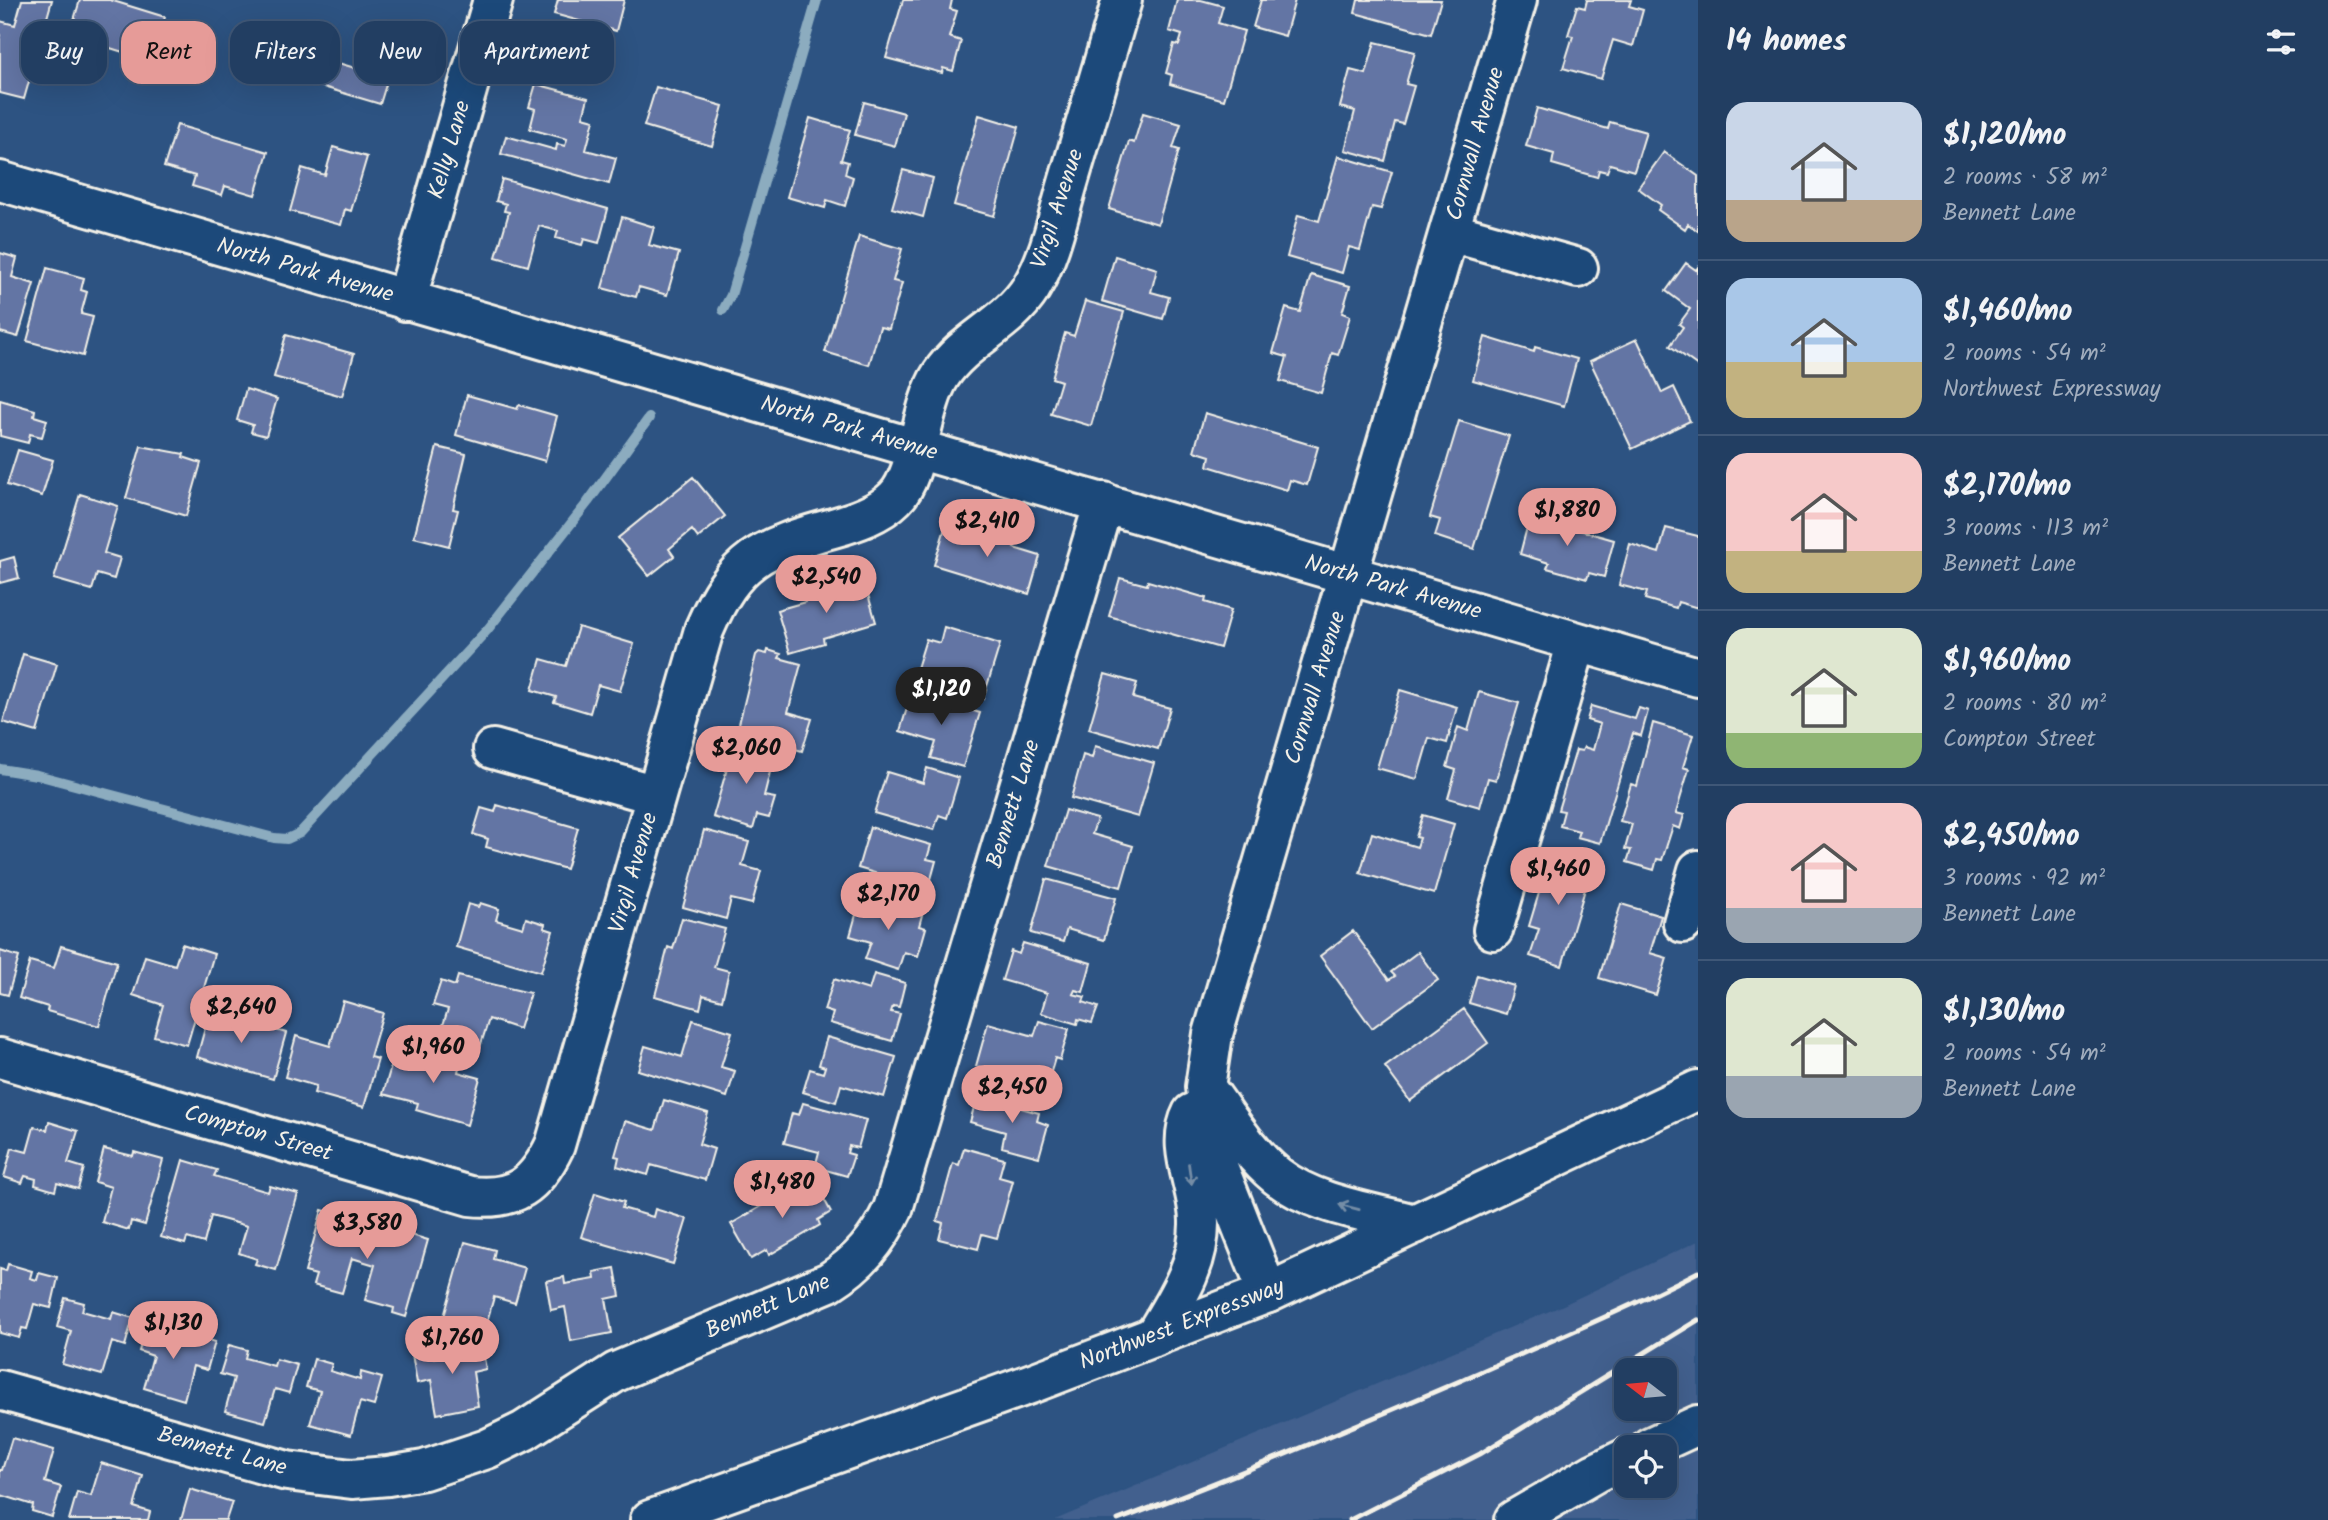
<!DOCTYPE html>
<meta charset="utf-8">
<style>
body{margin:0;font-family:Kalam,sans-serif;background:#2e496b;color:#f1f3f6;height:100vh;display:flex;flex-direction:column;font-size:26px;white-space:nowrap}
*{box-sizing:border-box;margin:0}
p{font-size:23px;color:#a2aebe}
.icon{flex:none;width:38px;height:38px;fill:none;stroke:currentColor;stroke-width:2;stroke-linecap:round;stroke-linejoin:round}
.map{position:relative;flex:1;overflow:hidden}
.details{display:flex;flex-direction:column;background:#223e62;width:630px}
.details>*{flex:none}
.banner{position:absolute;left:21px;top:21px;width:665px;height:63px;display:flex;gap:14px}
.needle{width:46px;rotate:286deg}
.buttons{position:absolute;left:1614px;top:1358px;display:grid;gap:14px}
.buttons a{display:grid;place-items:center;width:63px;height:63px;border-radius:14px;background:#223e62;box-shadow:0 7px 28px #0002,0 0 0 2px #3f5777;font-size:35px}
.price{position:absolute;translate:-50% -60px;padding:0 16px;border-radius:24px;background:#e69b98;color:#111;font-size:23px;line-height:46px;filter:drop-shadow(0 2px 4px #0008)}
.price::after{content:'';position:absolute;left:50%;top:42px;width:21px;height:16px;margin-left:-10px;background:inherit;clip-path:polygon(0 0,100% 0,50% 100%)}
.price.on{background:#222;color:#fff}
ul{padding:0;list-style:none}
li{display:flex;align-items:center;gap:21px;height:175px;padding:0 28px}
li+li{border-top:2px solid #3f5777}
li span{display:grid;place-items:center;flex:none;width:196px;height:140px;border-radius:21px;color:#555}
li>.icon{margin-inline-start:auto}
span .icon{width:84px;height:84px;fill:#fffc;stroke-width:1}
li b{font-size:30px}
h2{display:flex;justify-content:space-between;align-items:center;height:84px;padding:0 28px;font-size:30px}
.pill{padding:0 24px;border-radius:21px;background:#223e62;box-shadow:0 7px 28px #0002,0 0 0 2px #3f5777;font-size:24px;line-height:63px}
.pill.on{background:#e69b98;color:#111}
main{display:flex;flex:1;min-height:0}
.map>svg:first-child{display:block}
</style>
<main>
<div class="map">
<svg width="1698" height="1520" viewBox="0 0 1698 1520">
<rect width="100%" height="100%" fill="#2d5382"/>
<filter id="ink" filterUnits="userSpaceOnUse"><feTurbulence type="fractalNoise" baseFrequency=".0143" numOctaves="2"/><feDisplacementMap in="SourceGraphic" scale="14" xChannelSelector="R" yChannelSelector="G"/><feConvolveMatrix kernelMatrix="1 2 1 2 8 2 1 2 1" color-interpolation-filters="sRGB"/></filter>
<g filter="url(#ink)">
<path fill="#42608e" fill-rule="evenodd" d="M1698,1241V1520H1055L1559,1307ZM1626,1370H1664V1409H1626ZM1626,1447H1664V1486H1626Z"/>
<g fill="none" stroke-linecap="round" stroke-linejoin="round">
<path stroke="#8cacbf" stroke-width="10" d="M723,310L731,295L817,0
M0,769L37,775L274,838L287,839L300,833L488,629L588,502L649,418"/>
</g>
<path fill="#6475a4" stroke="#f4f1e8" stroke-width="2" d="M22,0H52L24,99L0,93V21L15,25Z
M80,0H110L165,17L152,61L107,47L98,77L60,66Z
M558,0H624L616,31L554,14Z
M903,0H952L950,9L957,11L949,37L961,41L953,71L943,68L942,73L886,58Z
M1177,0H1201L1223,6L1218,23L1244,31L1224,100L1170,84L1172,75L1166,73L1174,44L1179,45L1182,35L1169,31Z
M1261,0H1295L1285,36L1253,27Z
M1358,0H1441L1431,34L1355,13Z
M1587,0H1631L1629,6L1643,10L1633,46L1613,40L1601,79L1563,68L1573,36L1568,35L1577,6L1585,8Z
M364,38L397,49L380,104L320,86L328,60L355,68Z
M1375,42L1415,52L1406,84L1414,86L1403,124L1395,122L1385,161L1345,150L1355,111L1340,107L1350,70L1366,74Z
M536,84L588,98L583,117L594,120L586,150L616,158L609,184L501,154L506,136L556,150L557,144L565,146L567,139L530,129L535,109L529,107Z
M656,87L723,106L712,146L644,126Z
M864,102L904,113L895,146L855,135Z
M1537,108L1608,129L1610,122L1646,132L1634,171L1610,164L1607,172L1599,170L1597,177L1552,164L1554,154L1526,146Z
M1143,113L1181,124L1173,148L1179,150L1158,224L1109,209L1129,141L1134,143Z
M979,115L1019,127L994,216L954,205Z
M810,118L850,130L841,160L848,162L845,174L853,177L845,206L827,200L825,208L787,197Z
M177,125L268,152L255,195L225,186L222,195L192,186L195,176L164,167Z
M333,147L367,157L351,211L345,209L341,225L290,211L302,168L325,175Z
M1664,152L1698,176V231L1688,224L1685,229L1658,210L1661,205L1638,188Z
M1338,156L1392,172L1381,209L1372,207L1360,250L1349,247L1342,273L1287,257L1298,215L1319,221Z
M903,170L933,178L923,217L892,208Z
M502,179L608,209L599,243L584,239L582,245L556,238L558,231L539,226L528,266L496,257L509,212L504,211L506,204L496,201Z
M622,217L654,227L649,245L679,253L667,295L639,287L636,297L602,288Z
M859,236L902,249L893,281L902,283L889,329L880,327L869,365L825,352Z
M0,253L17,258L12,277L34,284L18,337L0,332Z
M1115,256L1157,269L1151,292L1169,297L1163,319L1102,301Z
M1686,263L1696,270L1698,267V366L1670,346L1683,327L1679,324L1690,309L1666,291Z
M47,268L84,278L81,290L87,292L81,314L93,317L83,356L27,341Z
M1311,275L1350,286L1342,313L1350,316L1338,355L1332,353L1321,393L1280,381L1287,357L1273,353L1286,308L1300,312Z
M1085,301L1124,312L1091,426L1051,414L1061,381L1052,378L1065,333L1074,336Z
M286,335L354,354L342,396L274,377Z
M1485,337L1534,352L1535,347L1577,359L1564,406L1473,380Z
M1637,339L1662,393L1674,387L1690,421L1632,449L1590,361Z
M246,389L277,399L266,436L251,432L253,425L237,420Z
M467,395L517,409L519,405L557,416L545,461L456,435Z
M0,400L35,410L34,416L47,420L42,437L30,434L28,443L0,436Z
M1205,413L1318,447L1307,485L1290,480L1287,490L1208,466L1210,456L1194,451Z
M1459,421L1509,436L1474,549L1435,536L1440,520L1430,517Z
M141,446L184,454L183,457L201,463L186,516L126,498Z
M437,447L466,454L453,509L458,510L449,546L414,537Z
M18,450L53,460L42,496L7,485Z
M693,477L725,516L698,538L692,530L669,549L674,556L649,576L618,538Z
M80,494L118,506L104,553L120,558L114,579L97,574L92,590L54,579Z
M1530,516L1614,540L1604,577L1589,573L1587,579L1547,568L1549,563L1520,554Z
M958,525L1016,542L1014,548L1040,556L1029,594L934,565L945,528L956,531Z
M1666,528L1698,536V608L1678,602L1676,608L1645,599L1647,592L1619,585L1630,544L1659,553Z
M14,557L19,578L0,583V561Z
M1120,578L1147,585L1148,581L1206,598L1205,602L1231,610L1220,648L1109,616Z
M864,581L876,622L823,638L824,643L790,653L777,610L805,602L803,595Z
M578,627L634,644L620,691L598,685L590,713L554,702L556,697L532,690L541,659L566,666Z
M944,627L1000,644L983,699L914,678L926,639L940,643Z
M768,650L781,654L779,658L801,664L788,712L812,719L802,751L737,732L756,655L759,652L767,654Z
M23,654L57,664L37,732L3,722Z
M1105,674L1137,683L1133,698L1170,708L1158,749L1089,729Z
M1400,690L1457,707L1447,743L1429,738L1417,779L1377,768Z
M912,692L980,713L963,767L931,758L936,742L900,731Z
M1479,692L1519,703L1496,780L1488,778L1480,807L1448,798L1456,770L1447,767L1458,727L1468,731Z
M1591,706L1635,719L1639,708L1648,711L1641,736L1633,733L1600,843L1577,837L1579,831L1560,826L1564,811L1558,810L1576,750L1582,751L1584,747L1593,750L1600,724L1587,720Z
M1653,723L1693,735L1683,767L1689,769L1676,813L1684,815L1680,829L1673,826L1662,860L1657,859L1654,870L1627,862L1631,850L1625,849L1632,824L1620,821L1631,784L1637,786Z
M735,741L775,752L764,796L775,798L769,818L757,815L753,829L713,817Z
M1095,746L1154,763L1138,817L1071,798L1083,755L1092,758Z
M927,768L959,778L947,818L939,815L934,830L874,813L887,772L923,783Z
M497,805L578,828L566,869L486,847L488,839L473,834L481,808L495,812Z
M1065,810L1097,819L1092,834L1133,846L1121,887L1048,866Z
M1423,815L1454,824L1434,894L1360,873L1372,833L1417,847L1420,838L1416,837Z
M870,827L931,845L927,859L936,861L924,905L874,888L878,874L858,868Z
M704,830L749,842L742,866L761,871L752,904L731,899L726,919L683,907Z
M1551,853L1592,866L1562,966L1530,956L1539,929L1529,926Z
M1046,879L1116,898L1104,940L1067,929L1063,942L1031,933Z
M861,897L922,915L919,926L926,928L918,956L904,952L898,970L865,959L871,942L850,936Z
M480,903L499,909L496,920L523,928L526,918L545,924L544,928L553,931L541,972L456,947L468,904L478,907Z
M1621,904L1661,916L1650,953L1667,958L1656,995L1599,978Z
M682,918L725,929L714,967L729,971L722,1000L703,995L700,1009L655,996L668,947L673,949Z
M1353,931L1389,980L1395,976L1391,972L1418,952L1438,980L1372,1028L1320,956Z
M1023,943L1091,963L1083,992L1075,990L1073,994L1085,997L1083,1002L1098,1007L1092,1023L1078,1019L1077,1024L1041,1013L1047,993L1002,980L1011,951L1019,954Z
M182,944L214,954L187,1045L154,1036L163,1005L133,995L145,956L175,965Z
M61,946L117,962L99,1026L47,1011L48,1007L19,998L30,961L54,968Z
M0,951L19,957L8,995L0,993Z
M874,974L905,983L899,1007L893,1006L891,1012L900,1014L892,1041L830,1023L833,1013L824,1010L834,979L869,990Z
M1477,975L1514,986L1506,1014L1469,1003Z
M458,976L530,993L519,1029L489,1019L480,1047L440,1035L448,1009L433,1005L441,981L455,986Z
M343,1001L383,1013L370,1057L378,1059L364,1107L314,1093L316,1086L285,1077L296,1036L330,1046Z
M1464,1009L1488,1043L1410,1101L1385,1067Z
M210,1010L286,1033L273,1079L197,1057Z
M693,1020L732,1032L721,1067L735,1071L727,1097L638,1070L645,1046L682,1057Z
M1039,1021L1069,1029L1060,1060L1055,1058L1047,1085L976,1066L988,1023L1034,1036Z
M827,1037L896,1057L884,1097L841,1085L836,1102L803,1092L810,1069L823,1073L825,1067L819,1065Z
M421,1046L461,1058L458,1072L480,1078L467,1125L416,1110L418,1103L383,1094L395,1053L417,1060Z
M977,1096L1039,1113L1037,1121L1048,1125L1039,1157L1002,1147L1005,1132L970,1122Z
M664,1100L708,1113L699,1144L714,1149L705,1180L651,1165L648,1175L617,1166L619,1157L615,1156L625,1121L655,1130Z
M803,1103L866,1120L858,1148L849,1146L847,1153L854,1155L847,1176L815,1167L819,1152L784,1143L792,1113L799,1115Z
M49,1122L78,1131L68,1163L84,1168L78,1189L57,1183L55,1191L35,1185L36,1179L25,1176L22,1183L4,1177L12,1148L27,1152L34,1127L47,1130Z
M964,1148L1004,1159L999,1177L1013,1181L997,1238L982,1234L978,1249L939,1239L943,1223L937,1221L953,1163L959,1165Z
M104,1149L133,1156L134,1152L163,1160L145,1225L131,1221L129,1230L102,1222L111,1187L95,1182Z
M183,1160L217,1170L214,1176L268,1192L270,1186L298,1194L276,1270L255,1264L257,1259L239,1253L247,1226L211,1216L204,1243L187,1238L185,1244L161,1237Z
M812,1177L831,1212L818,1220L820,1225L769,1255L767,1250L751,1259L731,1224Z
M595,1193L624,1202L622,1208L653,1217L655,1209L687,1219L673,1264L581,1237Z
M322,1210L353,1219L351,1226L396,1239L398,1231L428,1240L406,1317L393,1313L394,1308L365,1300L375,1265L352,1258L342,1293L313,1285L316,1275L305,1272Z
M465,1242L495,1250L493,1259L525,1268L515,1303L494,1297L486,1325L471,1321L469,1327L443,1320Z
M8,1264L32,1271L30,1278L37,1280L39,1273L58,1278L51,1308L34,1304L27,1329L22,1328L19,1338L0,1333V1269L6,1271Z
M615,1268L620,1296L606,1299L612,1333L571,1341L565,1307L551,1310L546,1281L564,1277L565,1284L595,1279L594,1272Z
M65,1298L84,1303L82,1311L111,1319L113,1312L133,1318L125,1346L112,1342L102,1375L62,1364L71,1331L57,1327Z
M147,1323L165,1328L163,1335L192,1344L195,1336L215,1342L207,1370L193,1366L184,1400L144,1388L153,1356L139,1351Z
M481,1341L486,1369L473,1372L478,1406L437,1414L431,1380L417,1383L412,1354L430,1350L432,1358L462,1352L460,1345Z
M229,1345L247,1350L245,1358L274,1366L276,1359L297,1365L289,1393L275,1389L265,1422L225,1411L234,1378L220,1374Z
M314,1359L332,1364L330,1371L360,1380L361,1372L382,1378L374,1406L360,1402L351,1435L310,1424L320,1391L306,1387Z
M12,1438L54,1450L45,1482L61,1487L52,1517L32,1511L33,1505L1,1495L0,1498V1470H2Z
M101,1463L143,1476L134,1507L150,1512L148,1520H69L77,1492L91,1496Z
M190,1489L232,1502L226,1520H181Z"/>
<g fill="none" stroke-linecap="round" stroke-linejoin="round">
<g stroke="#f4f1e8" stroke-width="44">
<path id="minor" d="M0,181L1698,677
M1450,232L1578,268
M406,301L493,0
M493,749L656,795
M1683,923L1698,870
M1493,930L1577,642
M0,1058L470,1196C515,1201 536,1185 555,1145L704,630C735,558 761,548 833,528C854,522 879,514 895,498C919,475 920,407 941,375C965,339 1008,325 1031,288C1050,257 1058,217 1068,183C1086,122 1104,61 1122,0
M1205,1087C1227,1116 1248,1153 1277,1176C1314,1205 1370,1212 1415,1224
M1268,1293L1213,1154L1205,1087L1213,1034L1517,0
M1154,1337C1175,1301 1199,1267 1199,1224C1200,1188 1174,1148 1192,1113
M0,1390L287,1471L352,1479L388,1476L424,1470L487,1449L524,1431L616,1372L829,1282C859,1263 878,1241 893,1209L1104,502
M1650,1447L1698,1425
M1514,1520L1595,1473L1626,1458"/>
</g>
<g stroke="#f4f1e8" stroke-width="44">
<path id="major" d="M650,1520L1030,1384L1268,1293L1698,1090"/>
</g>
<use href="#minor" stroke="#1f4a7a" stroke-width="38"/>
<use href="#major" stroke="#1f4a7a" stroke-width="38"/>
<path stroke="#f4f1e8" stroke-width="5" d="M1118,1520C1234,1477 1348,1429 1462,1380C1541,1345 1621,1312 1698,1272
M1350,1520L1480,1454L1698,1320"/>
</g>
<defs><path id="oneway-shaft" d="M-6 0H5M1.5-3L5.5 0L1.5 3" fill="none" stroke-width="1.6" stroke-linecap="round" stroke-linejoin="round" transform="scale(1.75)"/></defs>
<g stroke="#748da6">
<use href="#oneway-shaft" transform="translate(1190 1174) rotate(82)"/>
<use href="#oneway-shaft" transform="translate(1349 1207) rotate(-165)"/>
</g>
</g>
<g text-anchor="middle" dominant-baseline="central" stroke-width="7" stroke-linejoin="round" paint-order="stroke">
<g font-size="23" fill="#f4f1e8" stroke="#1f4a7a">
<text transform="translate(1476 144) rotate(-74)">Cornwall Avenue</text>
<text transform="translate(450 150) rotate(-74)">Kelly Lane</text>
<text transform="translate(1058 209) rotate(-72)">Virgil Avenue</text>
<text transform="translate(305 271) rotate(16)">North Park Avenue</text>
<text transform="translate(849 429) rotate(16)">North Park Avenue</text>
<text transform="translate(1393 588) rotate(16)">North Park Avenue</text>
<text transform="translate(1316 688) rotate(-73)">Cornwall Avenue</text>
<text transform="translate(1014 804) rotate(-73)">Bennett Lane</text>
<text transform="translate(634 873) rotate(-74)">Virgil Avenue</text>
<text transform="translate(258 1134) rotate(16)">Compton Street</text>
<text transform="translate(768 1307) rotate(-23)">Bennett Lane</text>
<text transform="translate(1182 1325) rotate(-21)">Northwest Expressway</text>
<text transform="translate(222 1452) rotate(15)">Bennett Lane</text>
</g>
</g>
</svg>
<div class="buttons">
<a><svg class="needle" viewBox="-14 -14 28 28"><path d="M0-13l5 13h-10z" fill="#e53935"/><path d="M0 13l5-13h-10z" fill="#a2aebe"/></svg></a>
<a><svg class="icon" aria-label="locate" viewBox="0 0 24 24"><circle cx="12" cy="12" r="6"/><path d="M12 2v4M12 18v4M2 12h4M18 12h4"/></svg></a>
</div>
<b class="price" style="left:1567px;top:548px">$1,880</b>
<b class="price" style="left:987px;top:559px">$2,410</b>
<b class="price" style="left:826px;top:615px">$2,540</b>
<b class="price on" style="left:941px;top:727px">$1,120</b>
<b class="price" style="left:746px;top:786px">$2,060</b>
<b class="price" style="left:1558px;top:907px">$1,460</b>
<b class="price" style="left:888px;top:932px">$2,170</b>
<b class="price" style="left:241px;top:1045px">$2,640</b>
<b class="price" style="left:433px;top:1085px">$1,960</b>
<b class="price" style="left:1012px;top:1125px">$2,450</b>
<b class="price" style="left:782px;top:1220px">$1,480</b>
<b class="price" style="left:367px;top:1261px">$3,580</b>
<b class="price" style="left:173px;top:1361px">$1,130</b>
<b class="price" style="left:452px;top:1376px">$1,760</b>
<div class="banner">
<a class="pill">Buy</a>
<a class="pill on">Rent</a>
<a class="pill">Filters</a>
<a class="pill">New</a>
<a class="pill">Apartment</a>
</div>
</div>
<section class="details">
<h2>14 homes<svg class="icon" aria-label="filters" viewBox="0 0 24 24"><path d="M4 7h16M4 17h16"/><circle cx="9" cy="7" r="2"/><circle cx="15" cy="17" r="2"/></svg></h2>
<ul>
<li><span style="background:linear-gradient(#c9d6e8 70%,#b9a48a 0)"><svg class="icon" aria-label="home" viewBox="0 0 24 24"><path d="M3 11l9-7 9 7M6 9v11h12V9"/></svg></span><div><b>$1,120/mo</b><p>2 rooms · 58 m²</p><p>Bennett Lane</p></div></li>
<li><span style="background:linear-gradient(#a9c7e8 60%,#c2b280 0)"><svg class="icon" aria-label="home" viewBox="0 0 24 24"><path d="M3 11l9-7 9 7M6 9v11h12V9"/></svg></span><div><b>$1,460/mo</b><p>2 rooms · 54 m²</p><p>Northwest Expressway</p></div></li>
<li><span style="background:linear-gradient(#f6c9c9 70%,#c2b280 0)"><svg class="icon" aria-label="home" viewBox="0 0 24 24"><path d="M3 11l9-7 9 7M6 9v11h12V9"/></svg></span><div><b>$2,170/mo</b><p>3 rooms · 113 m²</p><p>Bennett Lane</p></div></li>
<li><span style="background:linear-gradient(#dfe7d0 75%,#8fb573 0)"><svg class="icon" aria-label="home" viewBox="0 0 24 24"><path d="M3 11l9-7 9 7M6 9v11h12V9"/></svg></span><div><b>$1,960/mo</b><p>2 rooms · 80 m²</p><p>Compton Street</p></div></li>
<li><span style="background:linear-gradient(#f6c9c9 75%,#9aa5b1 0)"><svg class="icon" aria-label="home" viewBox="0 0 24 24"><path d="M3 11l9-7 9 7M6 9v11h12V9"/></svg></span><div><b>$2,450/mo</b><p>3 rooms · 92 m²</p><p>Bennett Lane</p></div></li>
<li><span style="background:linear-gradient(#dfe7d0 70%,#9aa5b1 0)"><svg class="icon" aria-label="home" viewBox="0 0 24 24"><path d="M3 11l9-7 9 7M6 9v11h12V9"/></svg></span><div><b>$1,130/mo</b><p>2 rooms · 54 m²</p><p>Bennett Lane</p></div></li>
</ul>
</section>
</main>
